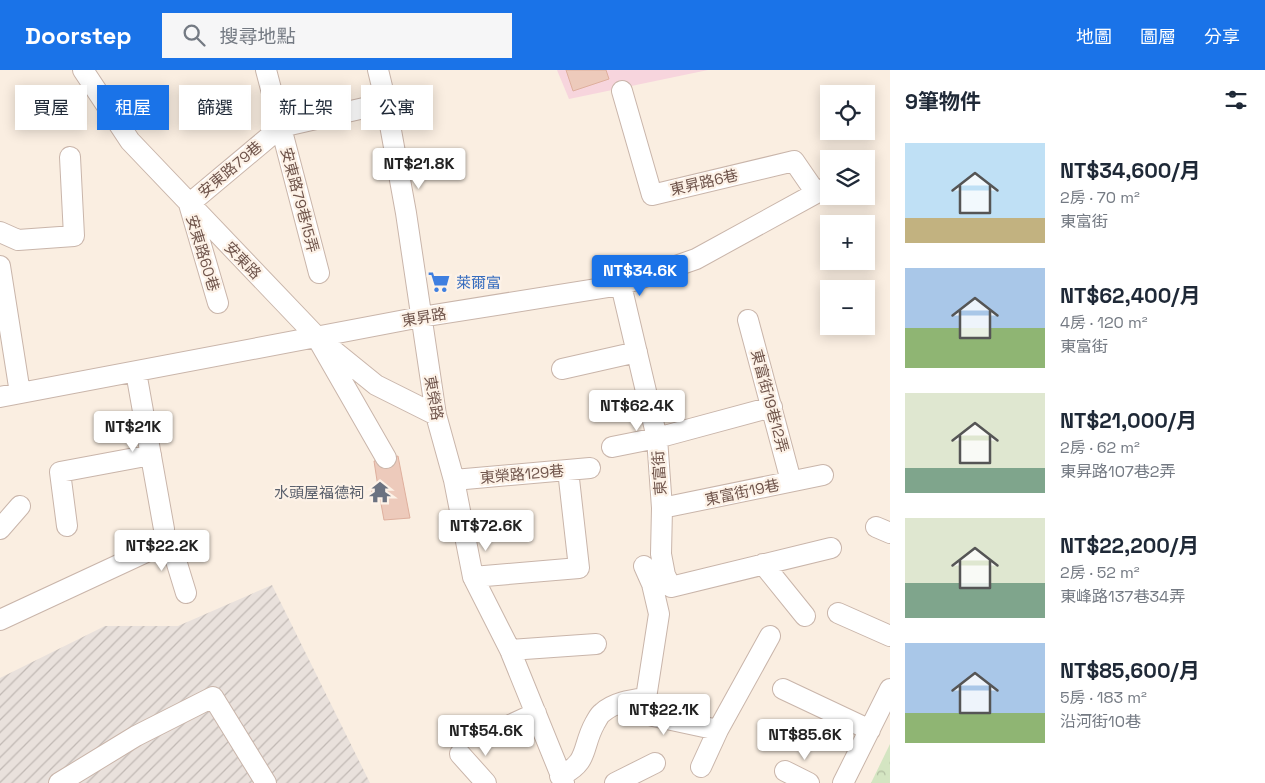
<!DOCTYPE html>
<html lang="zh-TW">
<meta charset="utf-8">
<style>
body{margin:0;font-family:"Space Grotesk","Noto Sans TC",sans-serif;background:#f6f6f7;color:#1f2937;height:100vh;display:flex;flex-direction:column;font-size:19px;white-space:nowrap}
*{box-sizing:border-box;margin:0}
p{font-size:16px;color:#747a83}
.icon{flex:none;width:28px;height:28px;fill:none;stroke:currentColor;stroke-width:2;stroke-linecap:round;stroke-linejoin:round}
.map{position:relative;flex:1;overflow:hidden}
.panel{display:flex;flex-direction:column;background:#fff;width:375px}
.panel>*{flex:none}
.guide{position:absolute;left:15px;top:15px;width:475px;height:45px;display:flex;gap:10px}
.fabs{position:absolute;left:820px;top:15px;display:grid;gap:10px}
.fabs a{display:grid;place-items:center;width:55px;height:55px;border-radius:0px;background:#fff;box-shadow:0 2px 12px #0003;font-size:25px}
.price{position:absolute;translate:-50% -42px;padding:0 11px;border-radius:5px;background:#fff;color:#222;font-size:16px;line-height:32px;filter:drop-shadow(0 1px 2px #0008)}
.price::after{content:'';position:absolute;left:50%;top:30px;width:15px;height:11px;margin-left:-8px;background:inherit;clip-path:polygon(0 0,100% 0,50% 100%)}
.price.active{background:#1a73e8;color:#fff}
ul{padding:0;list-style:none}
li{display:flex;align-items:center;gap:15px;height:125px;padding:0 15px}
li span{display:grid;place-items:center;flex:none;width:140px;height:100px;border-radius:0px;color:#555}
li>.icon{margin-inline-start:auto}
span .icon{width:60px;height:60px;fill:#fffc;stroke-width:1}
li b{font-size:21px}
h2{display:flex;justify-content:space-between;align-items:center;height:60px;padding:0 15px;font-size:21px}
.tag{padding:0 18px;border-radius:0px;background:#fff;box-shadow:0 2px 12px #0003;font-size:18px;line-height:45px}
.tag.active{background:#1a73e8;color:#fff}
header{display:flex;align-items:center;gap:30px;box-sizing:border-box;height:70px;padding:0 25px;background:#1a73e8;color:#fff}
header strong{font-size:24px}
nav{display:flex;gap:28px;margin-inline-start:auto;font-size:18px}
.search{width:350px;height:45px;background:#f6f6f7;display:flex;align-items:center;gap:12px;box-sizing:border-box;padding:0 18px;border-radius:0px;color:#747a83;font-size:19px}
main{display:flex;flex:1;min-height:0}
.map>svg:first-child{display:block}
</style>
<header>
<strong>Doorstep</strong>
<div class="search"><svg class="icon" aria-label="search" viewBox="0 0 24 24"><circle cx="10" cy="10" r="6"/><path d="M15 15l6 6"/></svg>搜尋地點</div>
<nav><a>地圖</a><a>圖層</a><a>分享</a></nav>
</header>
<main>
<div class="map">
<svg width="890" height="713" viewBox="0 0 890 713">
<defs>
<pattern id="industrial-furrows" width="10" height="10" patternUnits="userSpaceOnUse" patternTransform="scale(1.25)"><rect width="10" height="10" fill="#e9e1dc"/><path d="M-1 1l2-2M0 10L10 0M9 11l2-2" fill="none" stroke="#c1b9b4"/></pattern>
<pattern id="park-crowns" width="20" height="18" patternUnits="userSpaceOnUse" patternTransform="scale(1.25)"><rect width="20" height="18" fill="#d4e5c2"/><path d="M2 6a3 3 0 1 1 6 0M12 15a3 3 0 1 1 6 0" fill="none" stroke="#b0bca0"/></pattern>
</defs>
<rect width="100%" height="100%" fill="#faeee1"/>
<path fill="url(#industrial-furrows)" d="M272,515L370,713H0V608L105,556H178Z"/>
<path fill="#f7d5dd" d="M557,0H708L569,29Z"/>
<path fill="url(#park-crowns)" d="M890,674V713H871Z"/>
<path fill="#edcabb" stroke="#deaf9d" d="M566,0H606L609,9L573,21Z
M398,386L410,448L384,450L380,428L388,427L386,416L378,417L374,391Z
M386,416L388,427L373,429L371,417Z"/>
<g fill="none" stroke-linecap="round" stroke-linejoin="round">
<g stroke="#c9b5aa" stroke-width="22">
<path id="minor" d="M83,0L130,71L318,268L376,315L436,345
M266,0L319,203
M378,0L386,33L406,143L436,345L454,410L473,507L510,580L564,713
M622,21L652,125L794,91L816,123
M0,162L18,170L74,166L70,87
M0,196L20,323
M621,215L657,368L662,438L661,484L665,505L671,517L831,478
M218,233L189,134L281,57L386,33
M748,250L791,411
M320,273L386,388
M562,299L637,282
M136,302L164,459
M0,327L421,247L621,215L696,189L829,116
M612,377L657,368L772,337
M454,410L590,398
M662,438L823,405
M67,456L60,402L151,385
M876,457L890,463
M0,459L20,436
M763,494L805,546
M473,507L579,498L568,400
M838,543L890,566
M0,550L170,471L186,523
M510,580L596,574
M783,619L870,660
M646,628L653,646L718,660
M484,667L536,643
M460,684L486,713
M701,697L718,660L770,566
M785,701L809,713
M560,706C590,692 581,678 595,653C597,650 599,645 602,643C614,632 631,630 646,628L659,544L652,514L644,496
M59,713L136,666L213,627L266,713
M615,713L655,693
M843,713L890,619"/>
</g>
<use href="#minor" stroke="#fff" stroke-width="20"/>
</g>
<defs>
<g id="supermarket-bare" transform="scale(1.725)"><path d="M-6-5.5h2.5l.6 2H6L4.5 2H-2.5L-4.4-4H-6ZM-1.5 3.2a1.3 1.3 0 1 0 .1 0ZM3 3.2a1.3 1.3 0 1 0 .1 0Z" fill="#3f7fe0" stroke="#fdf2e7" stroke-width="2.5" paint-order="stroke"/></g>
<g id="temple-bare" transform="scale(1.725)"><path d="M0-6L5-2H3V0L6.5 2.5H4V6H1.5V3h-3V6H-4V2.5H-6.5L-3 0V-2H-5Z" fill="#6b7280" stroke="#fdf2e7" stroke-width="2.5" paint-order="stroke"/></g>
</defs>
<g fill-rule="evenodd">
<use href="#supermarket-bare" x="439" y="212"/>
<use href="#temple-bare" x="380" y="422"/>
</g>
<g text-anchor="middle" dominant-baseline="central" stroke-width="4.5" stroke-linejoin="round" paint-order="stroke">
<g font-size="15" fill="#6f544b" stroke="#fdf2e7">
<text transform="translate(230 99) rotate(-40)">安東路79巷</text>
<text transform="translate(704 112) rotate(-13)">東昇路6巷</text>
<text transform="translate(300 130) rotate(75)">安東路79巷15弄</text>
<text transform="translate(203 183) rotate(73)">安東路60巷</text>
<text transform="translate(243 190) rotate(46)">安東路</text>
<text transform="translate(424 247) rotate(-10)">東昇路</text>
<text transform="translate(434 328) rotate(80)">東榮路</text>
<text transform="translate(770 331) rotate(75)">東富街19巷12弄</text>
<text transform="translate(659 403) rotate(-94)">東富街</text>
<text transform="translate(522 404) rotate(-5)">東榮路129巷</text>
<text transform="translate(742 422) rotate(-12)">東富街19巷</text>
</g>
<g font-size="15" fill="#366cbe" stroke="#fdf2e7" text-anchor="start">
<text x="456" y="212">萊爾富</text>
</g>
<g font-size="15" fill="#5b616d" stroke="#fdf2e7" text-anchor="end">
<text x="364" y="422">水頭屋福德祠</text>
</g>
</g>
</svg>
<div class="fabs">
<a><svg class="icon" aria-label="locate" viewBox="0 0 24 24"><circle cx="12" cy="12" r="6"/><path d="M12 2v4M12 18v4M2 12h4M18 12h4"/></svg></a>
<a><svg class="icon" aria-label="layers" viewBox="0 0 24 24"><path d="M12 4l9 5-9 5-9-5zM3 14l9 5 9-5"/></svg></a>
<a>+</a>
<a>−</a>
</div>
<b class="price" style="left:419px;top:120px">NT$21.8K</b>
<b class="price active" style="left:640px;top:227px">NT$34.6K</b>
<b class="price" style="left:637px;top:362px">NT$62.4K</b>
<b class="price" style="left:133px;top:383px">NT$21K</b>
<b class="price" style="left:486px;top:482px">NT$72.6K</b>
<b class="price" style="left:162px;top:502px">NT$22.2K</b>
<b class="price" style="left:664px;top:666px">NT$22.1K</b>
<b class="price" style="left:486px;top:687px">NT$54.6K</b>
<b class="price" style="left:805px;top:691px">NT$85.6K</b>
<div class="guide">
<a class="tag">買屋</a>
<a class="tag active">租屋</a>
<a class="tag">篩選</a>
<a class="tag">新上架</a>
<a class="tag">公寓</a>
</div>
</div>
<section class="panel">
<h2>9筆物件<svg class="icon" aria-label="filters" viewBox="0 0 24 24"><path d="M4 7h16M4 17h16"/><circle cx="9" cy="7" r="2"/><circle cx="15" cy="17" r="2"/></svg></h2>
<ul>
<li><span style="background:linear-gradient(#bfe0f5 75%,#c2b280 0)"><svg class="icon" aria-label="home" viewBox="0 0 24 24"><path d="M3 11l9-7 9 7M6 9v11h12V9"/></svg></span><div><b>NT$34,600/月</b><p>2房 · 70 m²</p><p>東富街</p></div></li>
<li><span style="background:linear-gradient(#a9c7e8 60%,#8fb573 0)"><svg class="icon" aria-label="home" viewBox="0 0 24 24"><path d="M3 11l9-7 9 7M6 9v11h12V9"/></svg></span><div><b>NT$62,400/月</b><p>4房 · 120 m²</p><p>東富街</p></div></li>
<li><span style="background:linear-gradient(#dfe7d0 75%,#7fa58c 0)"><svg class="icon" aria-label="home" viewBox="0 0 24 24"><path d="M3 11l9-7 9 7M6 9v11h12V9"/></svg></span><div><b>NT$21,000/月</b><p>2房 · 62 m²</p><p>東昇路107巷2弄</p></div></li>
<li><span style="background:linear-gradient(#dfe7d0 65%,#7fa58c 0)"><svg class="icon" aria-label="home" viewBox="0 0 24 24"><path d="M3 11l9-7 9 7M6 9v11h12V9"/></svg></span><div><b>NT$22,200/月</b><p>2房 · 52 m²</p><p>東峰路137巷34弄</p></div></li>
<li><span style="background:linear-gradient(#a9c7e8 70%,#8fb573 0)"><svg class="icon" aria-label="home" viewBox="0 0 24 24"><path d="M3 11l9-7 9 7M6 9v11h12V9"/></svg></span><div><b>NT$85,600/月</b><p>5房 · 183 m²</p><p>沿河街10巷</p></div></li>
</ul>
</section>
</main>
